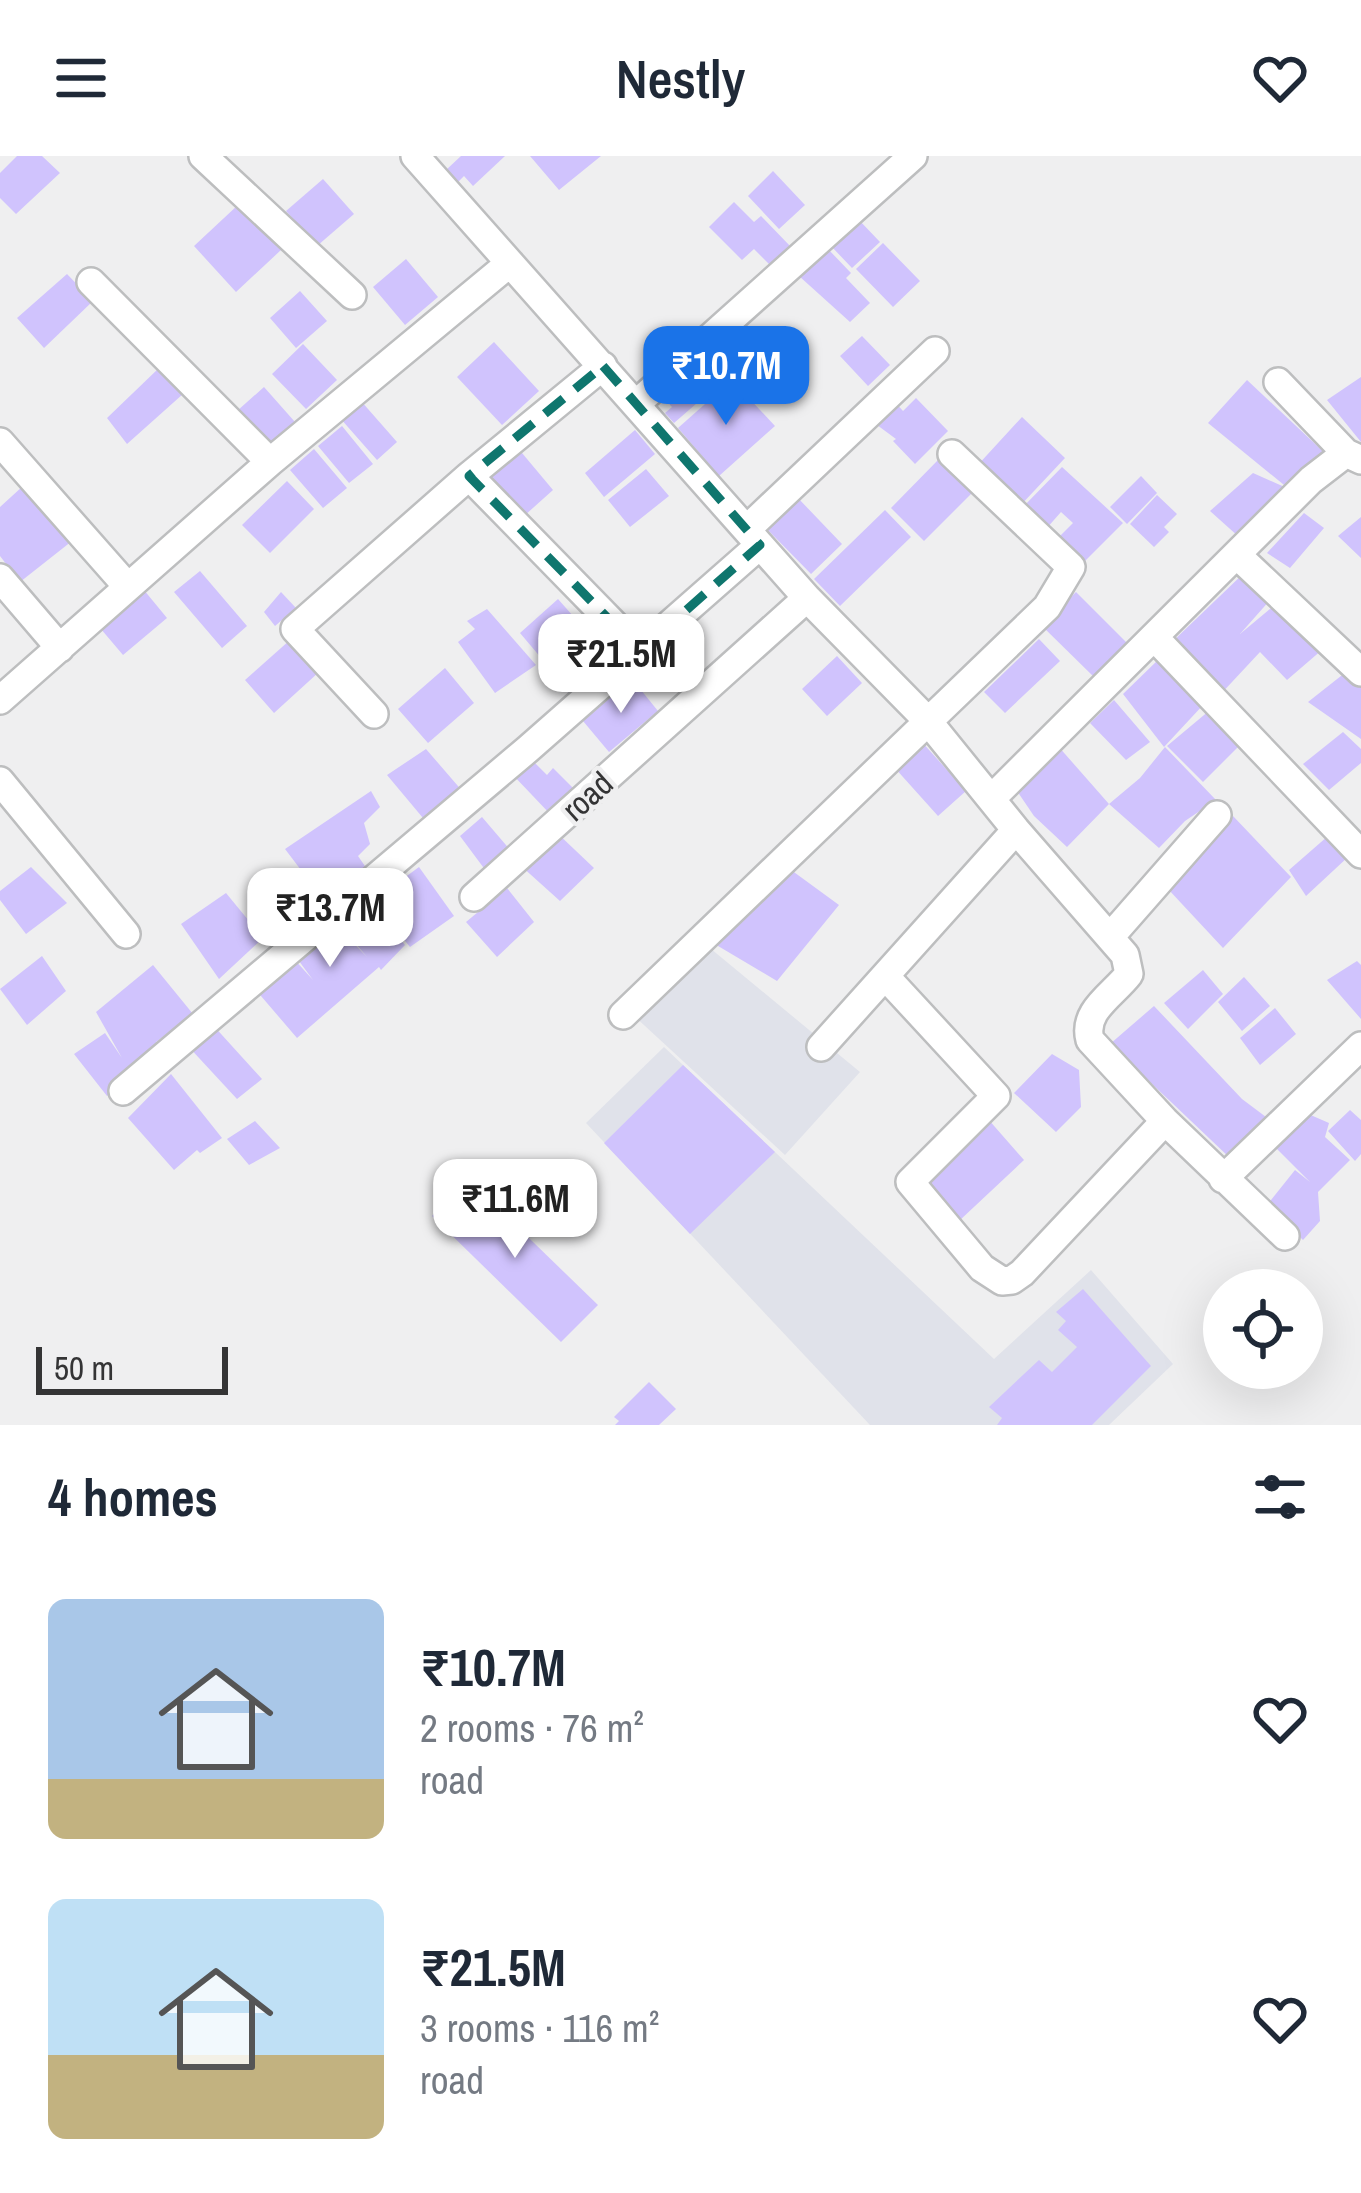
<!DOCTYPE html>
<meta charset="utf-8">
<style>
body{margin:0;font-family:"Archivo Narrow",sans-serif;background:#f2f2f3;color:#1f2937;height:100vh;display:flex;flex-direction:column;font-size:45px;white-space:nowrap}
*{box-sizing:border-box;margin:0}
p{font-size:39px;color:#747a83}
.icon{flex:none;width:66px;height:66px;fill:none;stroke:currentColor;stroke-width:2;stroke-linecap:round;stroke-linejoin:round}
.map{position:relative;height:1269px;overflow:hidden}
.panel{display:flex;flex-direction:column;background:#fff;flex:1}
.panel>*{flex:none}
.fabs{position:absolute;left:1203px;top:1113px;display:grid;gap:24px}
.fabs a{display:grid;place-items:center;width:120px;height:120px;border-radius:50%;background:#fff;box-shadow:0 12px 48px #0002;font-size:60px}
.scale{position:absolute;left:36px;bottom:30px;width:192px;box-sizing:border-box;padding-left:12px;border:6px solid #343435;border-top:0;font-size:33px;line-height:42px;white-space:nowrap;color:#343435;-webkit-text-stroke:9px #efeff0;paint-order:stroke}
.price{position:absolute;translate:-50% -102px;padding:0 27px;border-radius:24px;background:#fff;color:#222;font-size:39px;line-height:78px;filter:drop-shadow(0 3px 6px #0008)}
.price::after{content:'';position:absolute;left:50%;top:72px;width:36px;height:27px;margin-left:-18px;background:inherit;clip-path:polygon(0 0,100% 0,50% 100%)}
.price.on{background:#1a73e8;color:#fff}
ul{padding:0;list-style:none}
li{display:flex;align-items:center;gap:36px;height:300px;padding:0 48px}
li span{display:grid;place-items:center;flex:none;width:336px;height:240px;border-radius:18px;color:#555}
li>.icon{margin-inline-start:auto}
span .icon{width:144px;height:144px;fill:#fffc;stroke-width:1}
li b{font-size:51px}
h2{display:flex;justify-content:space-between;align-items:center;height:144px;padding:0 48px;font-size:51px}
header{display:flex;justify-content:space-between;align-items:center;height:156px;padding:0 48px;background:#fff;font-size:54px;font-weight:600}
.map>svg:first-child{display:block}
</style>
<header><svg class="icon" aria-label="menu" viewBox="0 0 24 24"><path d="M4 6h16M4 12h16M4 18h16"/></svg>Nestly<svg class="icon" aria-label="heart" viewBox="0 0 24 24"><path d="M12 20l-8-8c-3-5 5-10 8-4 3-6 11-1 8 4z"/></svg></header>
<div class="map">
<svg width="1361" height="1269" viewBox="0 0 1361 1269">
<rect width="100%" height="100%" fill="#efeff0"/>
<path fill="#e0e2ea" d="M699,783L860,916L785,999L632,858Z
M664,891L994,1203L1091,1114L1173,1208L1109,1269H870L586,967Z"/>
<path fill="#d0c3fd" d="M17,0H42L60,17L16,58L0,42V17Z
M461,0H505L473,30L464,20L457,27L446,14Z
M530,0H601L559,34Z
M773,15L805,49L779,73L748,40Z
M323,23L354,58L317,90L286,55Z
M734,46L754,66L761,60L791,91L771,110L754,93L742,104L709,71Z
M239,48L281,94L236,136L194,90Z
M858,63L880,86L852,112L831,90Z
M883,87L920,125L893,151L856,113Z
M828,93L851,117L846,122L870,147L850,166L799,120Z
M406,103L438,141L405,169L373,131Z
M67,118L93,145L44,192L17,162Z
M300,135L327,165L296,192L270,162Z
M862,180L890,209L868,230L840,200Z
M494,186L539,235L502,269L457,221Z
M303,188L337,224L306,253L272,218Z
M706,198L727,221L674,267L665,257L672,251L661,239Z
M159,212L183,238L127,288L107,262Z
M1361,221V286L1327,244Z
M732,224L775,270L719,320L678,272Z
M1247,224L1328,300L1239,381L1210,355L1253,317L1289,333L1208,267Z
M264,231L295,266L268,289L237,255Z
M916,242L948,275L915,308L893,285L896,283L873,266L894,245L903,255Z
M361,245L397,286L377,304L340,262Z
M1022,261L1065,302L1019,351L976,311Z
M342,270L373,308L349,327L318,290Z
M635,274L655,298L604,341L585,317Z
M517,291L553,334L524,360L487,317Z
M314,293L347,332L323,352L290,314Z
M939,303L972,337L924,385L891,352Z
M1062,311L1123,367L1082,408L1056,384L1073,367L1061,356L1046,373L1022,352Z
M646,313L669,340L630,371L608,344Z
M1141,320L1157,337L1127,368L1110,351Z
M287,325L314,353L270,397L242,369Z
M23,330L72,385L20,426L0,400V351Z
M1157,339L1177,358L1164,371L1169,376L1154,391L1130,368Z
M797,341L842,388L811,418L765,371Z
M885,354L911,381L840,450L814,423Z
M1304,357L1324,372L1290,412L1267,397Z
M1361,361V402L1338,380Z
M200,415L247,470L222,492L174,436Z
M1245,416L1271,443L1240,478L1277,447L1323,493L1287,524L1260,496L1218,541L1169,489Z
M139,428L167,462L123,499L95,466Z
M281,436L296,452L275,470L264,456Z
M1076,436L1127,487L1096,523L1042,470Z
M558,443L581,469L542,503L520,477Z
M487,453L536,509L495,537L458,486L475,473L467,465Z
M583,472L611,506L570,539L542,505Z
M1039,483L1060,505L1005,557L984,536Z
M290,484L319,516L274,557L245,524Z
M837,500L862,527L827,560L802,533Z
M1160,502L1204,548L1164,591L1123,538Z
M445,512L474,547L428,587L398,553Z
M1346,516L1361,529V583L1308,546Z
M632,523L658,555L609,596L583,565Z
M1114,544L1150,586L1126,604L1090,567Z
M1210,554L1238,591L1203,626L1167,590Z
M1343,576L1361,593V607L1329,634L1303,608Z
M921,585L966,635L938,660L894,611Z
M1058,590L1109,648L1067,691L1034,660L1015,632Z
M1165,591L1216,644L1185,665L1159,692L1109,648L1140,622Z
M426,593L464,637L428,668L387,619Z
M530,602L547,619L553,612L575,634L551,659L512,618Z
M371,635L380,651L364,667L370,688L358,700L367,713L323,743L285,693Z
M1233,660L1291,721L1223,792L1168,733Z
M482,661L512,696L486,715L460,680Z
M555,675L594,712L560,745L520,709Z
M1328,680L1348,701L1306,740L1289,714Z
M31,711L67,747L26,778L0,744V735Z
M419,711L454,760L410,791L373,745Z
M787,711L839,749L777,825L713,787Z
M507,732L534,766L497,801L466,766Z
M226,737L263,782L219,823L181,768Z
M370,748L405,789L381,814L379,811L297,882L255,833L294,803L313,824L296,801L337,770L367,801L339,768Z
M42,800L66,835L27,869L0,833Z
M1357,805L1361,809V863L1327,824Z
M153,809L193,858L156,886L159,891L132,921L107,940L74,898L105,877L122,902L96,856Z
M1203,814L1223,838L1188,873L1164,847Z
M1244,821L1270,850L1242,875L1218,846Z
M1154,850L1242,943L1270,964L1231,1003L1110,888Z
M1275,852L1296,878L1260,909L1240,882Z
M212,868L262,923L237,943L187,889Z
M1052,898L1079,914L1081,951L1056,976L1014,937Z
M683,909L775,996L690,1078L604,987Z
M171,918L222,982L200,997L197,994L174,1014L128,962Z
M1350,954L1361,964V998L1355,1005L1328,975Z
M1306,957L1329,967L1325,981L1350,1004L1318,1036L1320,1065L1303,1084L1267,1049L1295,1014L1310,1026L1274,990Z
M988,963L1024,1004L959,1065L924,1025Z
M255,965L280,992L249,1009L227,983Z
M468,1023L598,1149L561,1186L432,1060Z
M1083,1133L1151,1210L1092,1269H997L1002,1262L989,1251L1039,1204L1052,1216L1077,1191L1058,1174L1066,1165L1056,1156Z
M649,1226L676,1253L659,1269H615L619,1265L614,1261Z"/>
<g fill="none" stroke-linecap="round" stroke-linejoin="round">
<g stroke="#bdbebf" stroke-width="32">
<path id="street" d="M203,0L352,139
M415,0L807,442L927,564L1016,674L1125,799L1129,818C1113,839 1082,855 1090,884L1165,965L1285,1080
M91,126L270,306
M1278,226L1346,297
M636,248L913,0
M0,286L127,430
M469,320L640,495
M747,373L935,195
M1238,400L1361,516
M0,422L60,492
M1155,482L1361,698
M0,544L270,306L510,107
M374,558L295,473L469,320L603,210
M0,625L126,778
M993,641L1311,324L1346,297L1361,304
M474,741L807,442
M1110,781L1217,659
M886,821L996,940L910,1026L982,1112L1002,1125L1012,1124L1022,1117L1165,965
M623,859L1047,451L1071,411L952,298
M821,891L1016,674
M123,935L528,593L760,389
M1223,1023L1361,890"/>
</g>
<use href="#street" stroke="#fff" stroke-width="27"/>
</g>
<path fill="none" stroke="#0f766e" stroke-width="9" stroke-dasharray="24 15" stroke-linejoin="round" d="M603,210L760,389L640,495L469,320Z"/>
<g text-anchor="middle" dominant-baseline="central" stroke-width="9" stroke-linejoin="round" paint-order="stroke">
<g font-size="33" fill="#343435" stroke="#efeff0">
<text transform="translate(587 640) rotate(-42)">road</text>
</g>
</g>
</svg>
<div class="fabs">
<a><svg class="icon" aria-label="locate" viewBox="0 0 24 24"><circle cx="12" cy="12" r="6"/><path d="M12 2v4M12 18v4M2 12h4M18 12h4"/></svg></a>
</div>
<div class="scale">50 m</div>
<b class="price on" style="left:726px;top:272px">₹10.7M</b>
<b class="price" style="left:621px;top:560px">₹21.5M</b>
<b class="price" style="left:330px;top:814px">₹13.7M</b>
<b class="price" style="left:515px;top:1105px">₹11.6M</b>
</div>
<section class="panel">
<h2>4 homes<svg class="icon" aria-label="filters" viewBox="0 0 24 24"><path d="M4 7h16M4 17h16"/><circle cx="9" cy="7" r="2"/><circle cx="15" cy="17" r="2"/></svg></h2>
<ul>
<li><span style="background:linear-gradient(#a9c7e8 75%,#c2b280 0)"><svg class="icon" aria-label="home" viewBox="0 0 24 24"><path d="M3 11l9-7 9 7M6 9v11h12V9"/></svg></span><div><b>₹10.7M</b><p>2 rooms · 76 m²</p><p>road</p></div><svg class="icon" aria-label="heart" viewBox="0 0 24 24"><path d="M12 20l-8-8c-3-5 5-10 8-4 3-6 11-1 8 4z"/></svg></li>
<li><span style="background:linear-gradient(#bfe0f5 65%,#c2b280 0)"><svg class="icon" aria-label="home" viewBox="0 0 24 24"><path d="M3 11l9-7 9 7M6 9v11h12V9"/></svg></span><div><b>₹21.5M</b><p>3 rooms · 116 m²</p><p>road</p></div><svg class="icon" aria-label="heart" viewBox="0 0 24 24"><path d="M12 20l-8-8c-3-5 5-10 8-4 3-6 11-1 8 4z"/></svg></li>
</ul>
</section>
